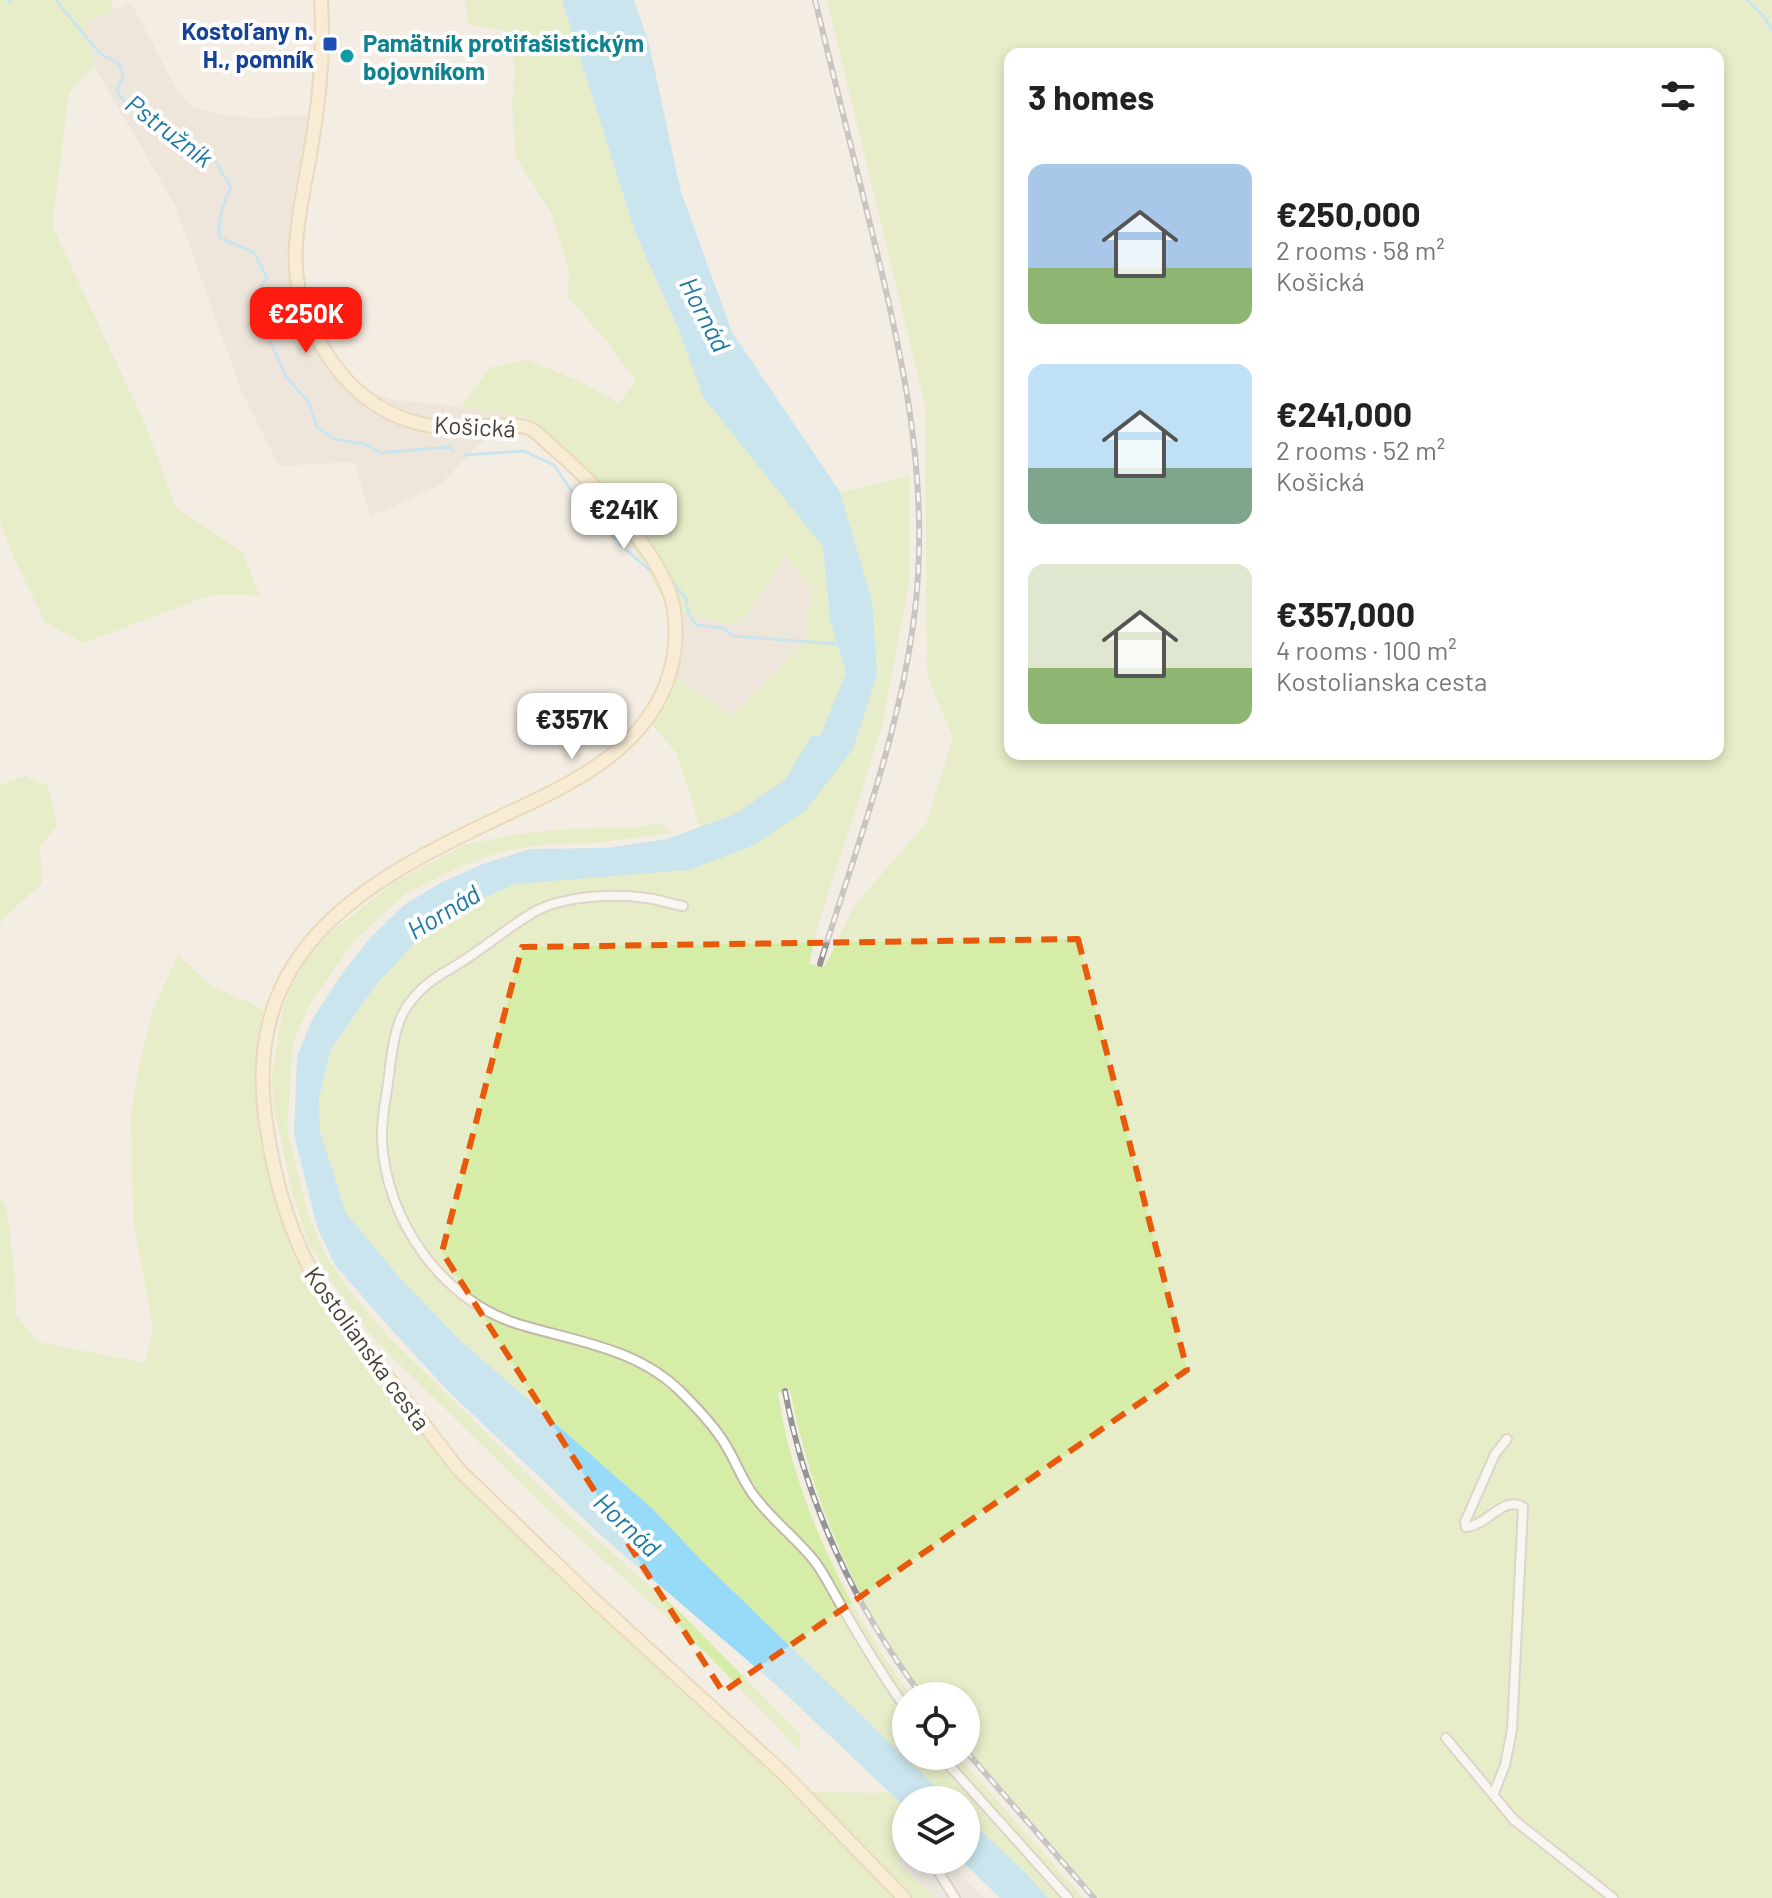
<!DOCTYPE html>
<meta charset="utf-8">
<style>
body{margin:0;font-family:Barlow,sans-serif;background:#f6f6f6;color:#222;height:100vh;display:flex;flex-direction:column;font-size:30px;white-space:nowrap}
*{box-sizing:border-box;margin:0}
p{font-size:26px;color:#767676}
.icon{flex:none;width:44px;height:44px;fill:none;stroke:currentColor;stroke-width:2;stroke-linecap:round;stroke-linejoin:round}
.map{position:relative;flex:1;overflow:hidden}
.sheet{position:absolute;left:1004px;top:48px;width:720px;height:712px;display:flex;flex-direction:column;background:#fff;border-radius:16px;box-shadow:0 4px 12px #0003}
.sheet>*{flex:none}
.buttons{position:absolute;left:892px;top:1682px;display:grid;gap:16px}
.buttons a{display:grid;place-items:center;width:88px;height:88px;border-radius:50%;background:#fff;box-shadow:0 4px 12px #0003;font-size:40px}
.price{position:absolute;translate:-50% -68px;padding:0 18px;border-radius:16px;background:#fff;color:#222;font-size:26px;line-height:52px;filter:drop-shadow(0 2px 4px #0008)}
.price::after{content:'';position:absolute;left:50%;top:48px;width:24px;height:18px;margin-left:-12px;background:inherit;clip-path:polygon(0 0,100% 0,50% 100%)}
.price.current{background:#ff1b0f;color:#fff}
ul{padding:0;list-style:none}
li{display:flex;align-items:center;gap:24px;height:200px;padding:0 24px}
li span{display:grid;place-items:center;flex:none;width:224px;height:160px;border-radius:16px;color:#555}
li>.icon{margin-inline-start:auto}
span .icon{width:96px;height:96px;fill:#fffc;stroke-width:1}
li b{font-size:34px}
h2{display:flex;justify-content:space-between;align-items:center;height:96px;padding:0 24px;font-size:34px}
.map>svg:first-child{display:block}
</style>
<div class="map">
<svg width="1772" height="1898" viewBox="0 0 1772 1898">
<rect width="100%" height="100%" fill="#f4ede3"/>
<path fill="#e8ded1" d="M131,2L178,92L192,106L221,115L258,118L313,114L297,280L298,311L359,387L393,400L461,406L528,417L542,430L505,427L478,445L440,485L370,517L355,462L279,466L241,390L175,205L94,66L84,23Z
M783,552L812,590L806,641L732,717L670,672L674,633L664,600L685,614L730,624L743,620L777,571Z"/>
<path fill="#d5eda7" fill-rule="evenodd" d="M0,0H111L114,10L85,23L94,66L69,92L52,225L146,426L176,508L243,553L260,597L255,595H211L83,643L45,622L13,556L0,521Z
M465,0H562L635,232L679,330L703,397L823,547L830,620L846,673L820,736H811L785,780L735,814L700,827L677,754L652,724L667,686L670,672L732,716L806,641L812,590L784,553L777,571L743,620L730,624L685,614L664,600L608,504L562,447L528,417L461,406L491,367L528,360L581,382L619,403L636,381L604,338L567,296L570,273L551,213L516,157L512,106L515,65L506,31L469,25Z
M827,0H1772V1898H1099L966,1746V1696H926C857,1607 812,1501 790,1390L778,1393C794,1502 847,1607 911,1696H906V1756H958L1083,1898H1072L1004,1822L1064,1898H1048L1028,1875L966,1816V1800H949L702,1561L654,1510L460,1340L399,1277L346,1213L320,1131L319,1098L331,1049L375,986L413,945L438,924L472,903L515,884L805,811L872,601L840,492L910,476L909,584L881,730L819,922L809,964L825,966L854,906L927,822L953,737L927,675L925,405ZM1010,54H1718V754H1010Z
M25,776L48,786L57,825L40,847L42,883L2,920L0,925V785Z
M658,822L673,833L596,843L548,844L504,851L462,866L405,894L355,940L309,1005L293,1043L287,1129L309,1218L328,1259L346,1286L388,1336L568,1514L681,1613L800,1734L799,1750L704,1651L545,1507L378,1343L339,1293L308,1242L293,1195L274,1109L272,1073L283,1010L292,985L311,953L334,930L390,885L464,845L517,834L567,829L642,827Z
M178,955L210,985L270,1012L267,1130L311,1275L414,1413L592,1598L783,1773L904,1898H0V1196L7,1209L15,1280L16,1315L38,1342L145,1363L153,1329L133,1217L131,1115L140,1062L153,1010Z
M889,1791L906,1808V1856L897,1863L936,1898H910L807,1792L876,1793Z"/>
<path fill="#e4e0dc" d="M906,1856V1860H946L984,1898H936L897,1862Z"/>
<path fill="#98dbf8" d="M562,0H634L649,44L681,192L732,332L840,492L872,601L877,675L853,749L805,811L754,845L689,870L515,884L472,903L438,924L413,945L375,986L331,1049L319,1098L320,1131L346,1213L399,1277L460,1340L654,1510L702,1561L949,1800H906V1808L774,1683L604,1538L449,1392L389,1327L335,1265L317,1227L294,1135L297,1056L312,1020L343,972L370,938L404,905L442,882L483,864L530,849L606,848L667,839L735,814L785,780L811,736H820L846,673L830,620L823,547L703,397L679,330L635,232Z
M966,1816L1028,1875L1048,1898H1000L961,1860H966Z"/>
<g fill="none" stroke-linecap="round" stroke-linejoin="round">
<path stroke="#98dbf8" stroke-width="3" d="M7,0H11
M56,0C61,7 98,52 102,55C110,60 118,59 122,70C124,77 121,82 117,88L120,96L126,103L139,107L216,162L231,188C223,203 217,221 220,238L254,252L267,278L258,291L253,311L263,325L285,375L309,403L317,427L334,439L365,444L380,453L448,447L454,451
M1747,0L1763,15L1772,30
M464,455L524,451L554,465L572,492L621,545L649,570
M668,576L686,599L688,613L696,625L723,628L734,636L839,644"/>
<g stroke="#c3b7a8" stroke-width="12">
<path id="street" d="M683,906C670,904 658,899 646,898C614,893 562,896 534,912C505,929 480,952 450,969C393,1001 395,1032 387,1090C384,1107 381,1124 382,1141C386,1219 441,1300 518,1324C577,1342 639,1348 684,1395C700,1411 717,1429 728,1449C736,1463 742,1479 752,1493C770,1519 797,1538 816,1563C826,1577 833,1592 842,1607C862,1641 882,1676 906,1708
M1446,1738L1514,1820L1613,1898
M941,1756L1068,1898
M1494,1793L1505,1765L1512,1730L1523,1507C1503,1495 1487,1526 1466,1527L1465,1522L1495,1454L1507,1439
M931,1860L955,1898"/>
</g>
<g stroke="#dcc18f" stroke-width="16">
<path id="secondary" d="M321,0C324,49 320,99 311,148C302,206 283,263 308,319C337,385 386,429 461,428C478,427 515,422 531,429C537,432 545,441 551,446C592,481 652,543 670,594C678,618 677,649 670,672C648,752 564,787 496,819C363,882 244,948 265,1116C274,1183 292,1247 331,1303L459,1470L592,1598L783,1773L904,1898"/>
</g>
<use href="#street" stroke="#fff" stroke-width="8"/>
<use href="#secondary" stroke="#ffeac2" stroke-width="12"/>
<g stroke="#949494" stroke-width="6">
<path id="rail" d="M815,0C833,75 852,149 870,224C901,349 929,471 916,601C903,726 857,845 820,964
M785,1391C805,1501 855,1607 922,1696
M966,1751L1094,1898"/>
</g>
<use href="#rail" stroke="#fff" stroke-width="3" stroke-dasharray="9" stroke-linecap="butt"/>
</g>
<path d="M0 0H1772V1898H0ZM1078,939L1187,1370L723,1692L442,1252L522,947Z" fill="#f4ede3" fill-opacity=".55" fill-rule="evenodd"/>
<path fill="none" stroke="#e8590c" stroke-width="6" stroke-dasharray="16 10" stroke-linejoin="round" d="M1078,939L1187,1370L723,1692L442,1252L522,947Z"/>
<rect fill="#1a4fb4" stroke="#fff" stroke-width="3" x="322" y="36" width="16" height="16" rx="4"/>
<circle fill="#0f9aa8" stroke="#fff" stroke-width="3" cx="347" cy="56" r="8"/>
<g text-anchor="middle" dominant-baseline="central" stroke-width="8" stroke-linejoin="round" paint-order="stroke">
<g font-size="24" font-weight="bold" fill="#164399" stroke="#fff" text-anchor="end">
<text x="314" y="30">Kostoľany n.<tspan x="314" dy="28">H., pomník</tspan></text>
</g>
<g font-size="24" font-weight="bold" fill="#0d838f" stroke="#fff" text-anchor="start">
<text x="363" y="42">Pamätník protifašistickým<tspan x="363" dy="28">bojovníkom</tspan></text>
</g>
<g font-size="24" fill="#463d33" stroke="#fff">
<text transform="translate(475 426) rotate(3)">Košická</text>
<text transform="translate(368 1348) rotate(54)">Kostolianska cesta</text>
</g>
<g font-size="26" font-style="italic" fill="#1e79a3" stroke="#fff">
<text transform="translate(170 130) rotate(37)">Pstružník</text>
<text transform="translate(706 314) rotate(63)">Hornád</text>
<text transform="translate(443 911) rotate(-31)">Hornád</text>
<text transform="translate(628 1524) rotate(43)">Hornád</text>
</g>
</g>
</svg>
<div class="buttons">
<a><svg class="icon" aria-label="locate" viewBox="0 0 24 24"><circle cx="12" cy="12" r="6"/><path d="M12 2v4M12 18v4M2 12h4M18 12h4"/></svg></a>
<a><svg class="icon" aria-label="layers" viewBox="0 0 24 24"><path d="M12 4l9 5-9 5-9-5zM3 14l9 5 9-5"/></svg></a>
</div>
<b class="price current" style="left:306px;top:355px">€250K</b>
<b class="price" style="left:624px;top:551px">€241K</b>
<b class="price" style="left:572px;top:761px">€357K</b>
<section class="sheet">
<h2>3 homes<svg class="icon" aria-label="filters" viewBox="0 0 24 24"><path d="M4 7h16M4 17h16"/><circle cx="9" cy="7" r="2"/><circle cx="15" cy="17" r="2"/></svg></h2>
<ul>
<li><span style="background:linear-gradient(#a9c7e8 65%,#8fb573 0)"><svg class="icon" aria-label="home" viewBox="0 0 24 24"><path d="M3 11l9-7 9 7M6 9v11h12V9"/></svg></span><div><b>€250,000</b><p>2 rooms · 58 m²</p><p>Košická</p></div></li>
<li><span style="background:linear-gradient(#bfe0f5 65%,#7fa58c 0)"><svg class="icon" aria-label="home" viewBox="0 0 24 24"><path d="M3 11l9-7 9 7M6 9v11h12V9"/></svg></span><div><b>€241,000</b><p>2 rooms · 52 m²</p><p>Košická</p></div></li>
<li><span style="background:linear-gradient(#dfe7d0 65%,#8fb573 0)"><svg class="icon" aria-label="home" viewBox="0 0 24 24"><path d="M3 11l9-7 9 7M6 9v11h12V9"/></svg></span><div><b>€357,000</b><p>4 rooms · 100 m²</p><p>Kostolianska cesta</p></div></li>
</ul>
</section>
</div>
